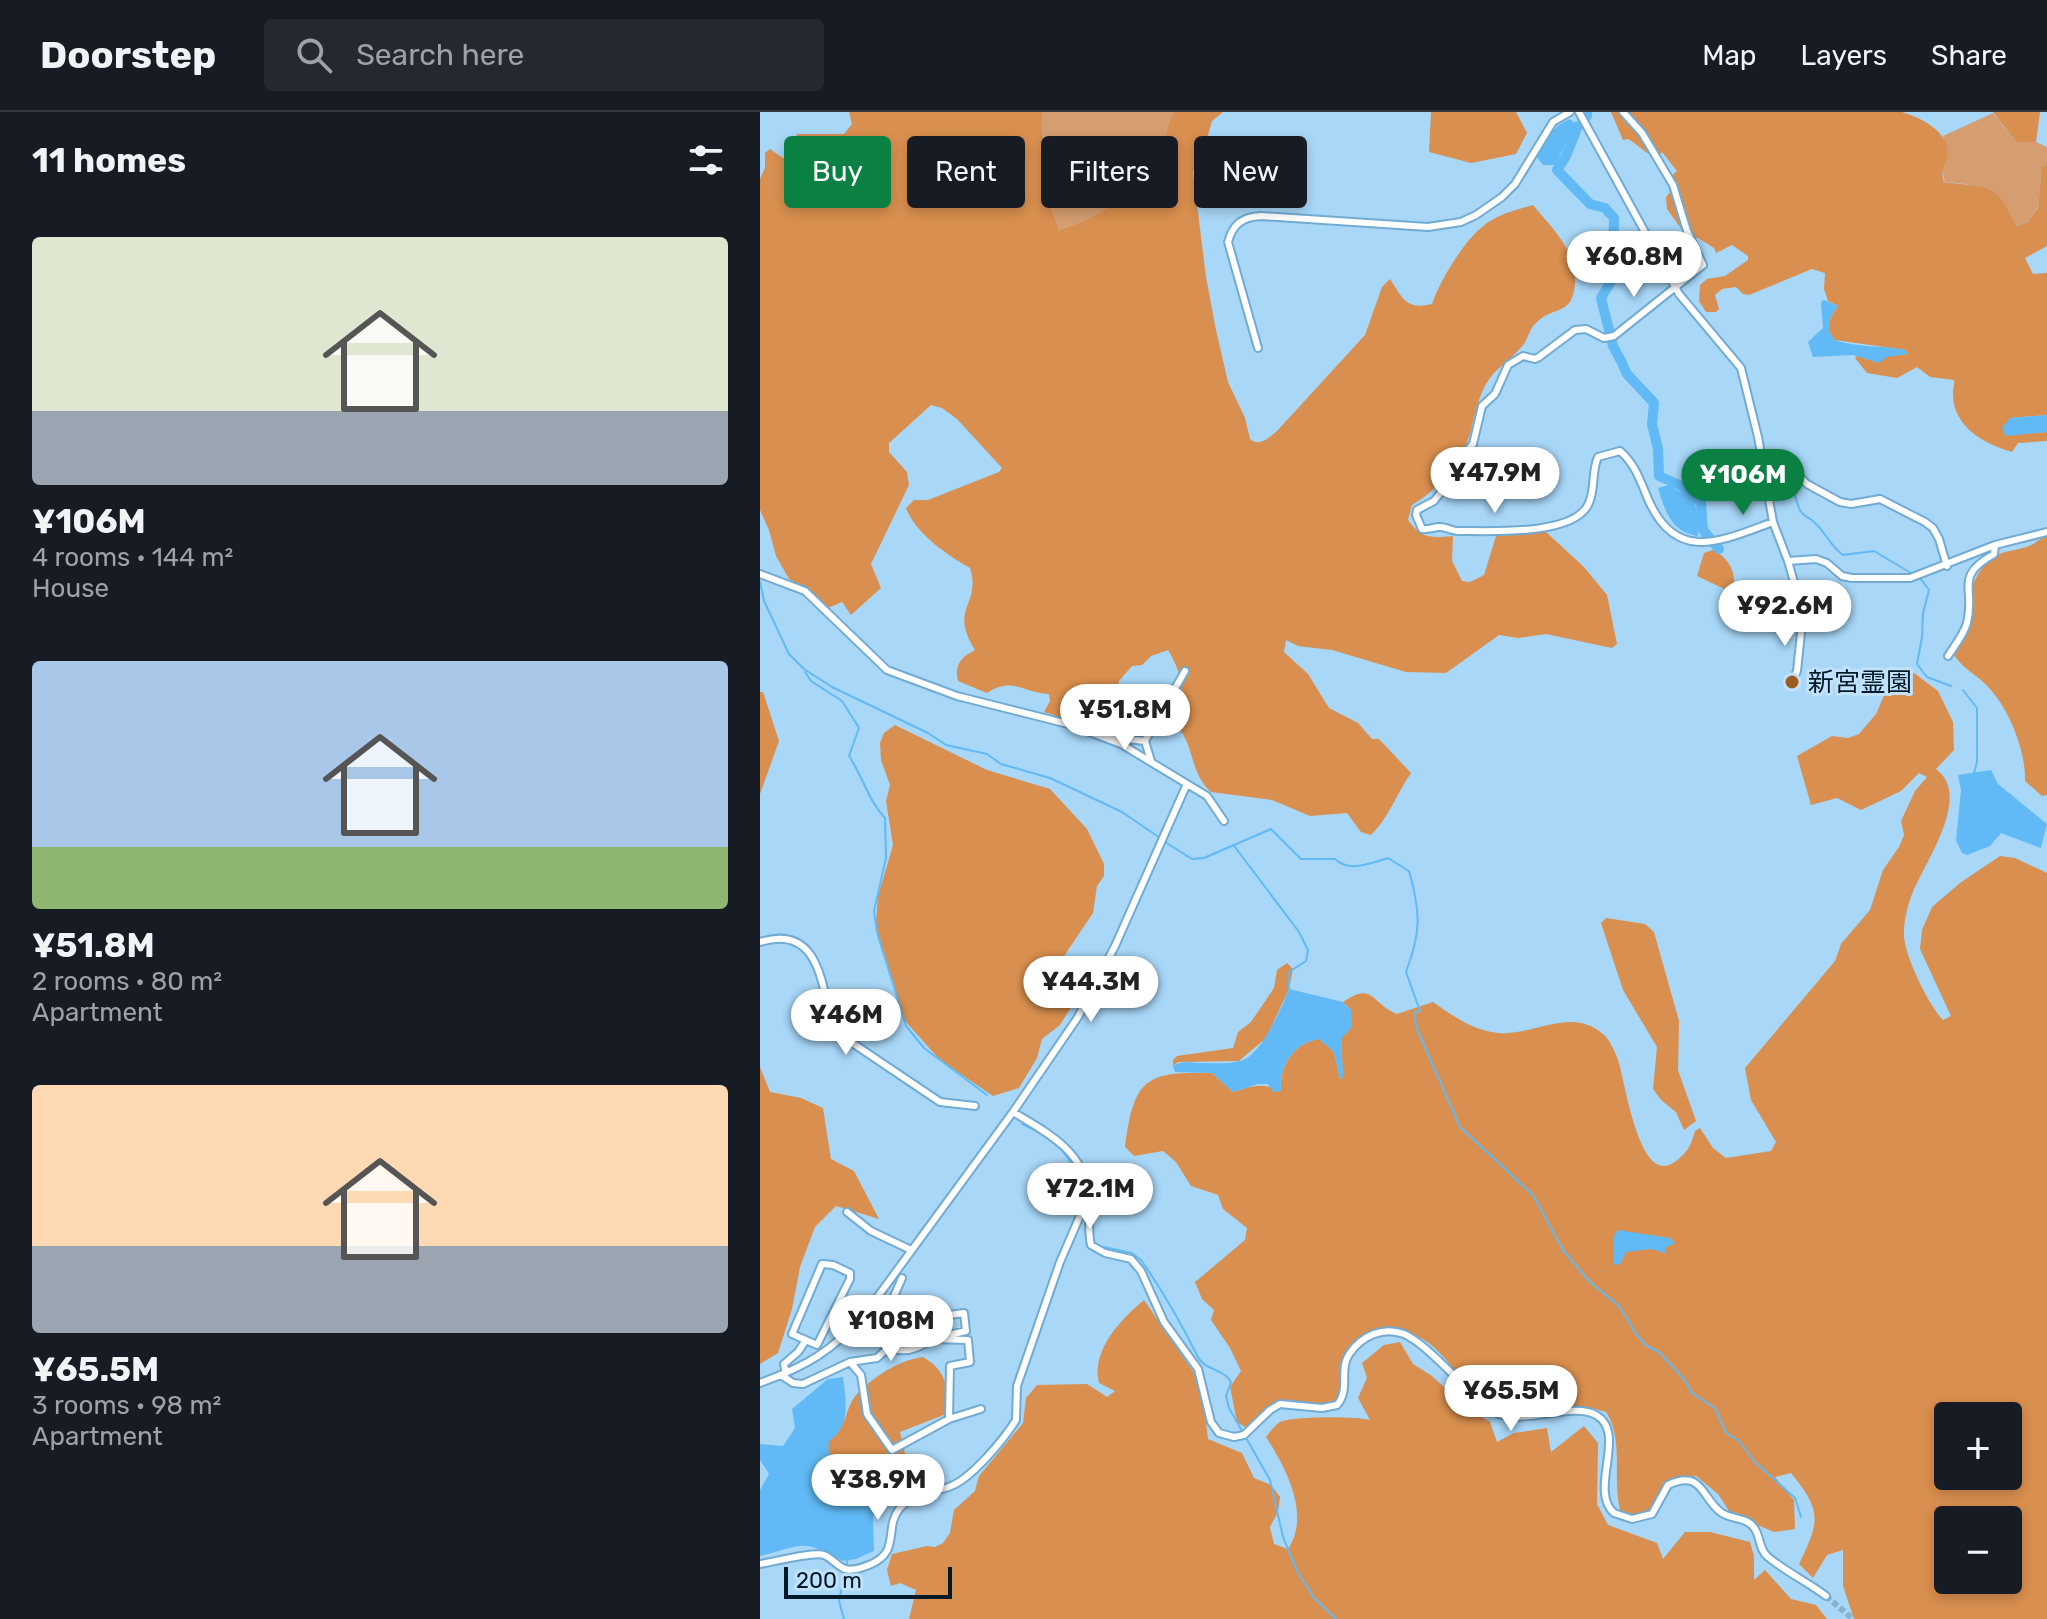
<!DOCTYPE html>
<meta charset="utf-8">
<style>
body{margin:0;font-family:Rubik,"Noto Sans JP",sans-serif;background:#242831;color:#f1f3f6;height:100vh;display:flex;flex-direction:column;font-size:30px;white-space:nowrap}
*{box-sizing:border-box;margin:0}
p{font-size:26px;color:#9ea1a6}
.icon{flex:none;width:44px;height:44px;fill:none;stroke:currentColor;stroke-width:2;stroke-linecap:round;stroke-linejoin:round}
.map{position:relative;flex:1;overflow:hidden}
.sheet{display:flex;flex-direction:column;background:#171b24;width:760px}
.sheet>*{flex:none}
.top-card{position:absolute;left:24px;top:24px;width:760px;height:72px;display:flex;gap:16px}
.buttons{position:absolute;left:1174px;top:1290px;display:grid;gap:16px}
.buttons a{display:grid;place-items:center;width:88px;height:88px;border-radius:8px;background:#171b24;box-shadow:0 4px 12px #0003;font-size:40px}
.scale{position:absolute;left:24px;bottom:20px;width:168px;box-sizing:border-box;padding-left:8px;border:4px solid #021927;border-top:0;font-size:22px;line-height:28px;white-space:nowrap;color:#021927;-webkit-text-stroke:6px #c0e2fc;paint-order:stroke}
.price{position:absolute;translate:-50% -68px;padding:0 18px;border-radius:28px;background:#fff;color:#222;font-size:26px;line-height:52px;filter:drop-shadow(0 2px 4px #0008)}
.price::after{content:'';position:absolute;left:50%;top:48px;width:24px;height:18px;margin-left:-12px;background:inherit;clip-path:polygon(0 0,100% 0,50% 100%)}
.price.active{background:#0b8043;color:#fff}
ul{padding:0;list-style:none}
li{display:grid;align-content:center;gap:16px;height:424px;padding:0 32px}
li span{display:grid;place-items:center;height:248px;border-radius:8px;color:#555}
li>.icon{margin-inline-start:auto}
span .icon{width:144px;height:144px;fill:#fffc;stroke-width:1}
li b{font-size:34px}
h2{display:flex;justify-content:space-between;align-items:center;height:96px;padding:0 32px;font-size:34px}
.tag{padding:0 28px;border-radius:8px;background:#171b24;box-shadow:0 4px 12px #0003;font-size:28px;line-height:72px}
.tag.active{background:#0b8043;color:#fff}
header{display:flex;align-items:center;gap:48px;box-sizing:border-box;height:112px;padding:0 40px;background:#171b24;border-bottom:2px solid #363941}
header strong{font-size:38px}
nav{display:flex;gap:44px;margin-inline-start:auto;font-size:28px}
.search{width:560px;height:72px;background:#242831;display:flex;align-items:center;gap:20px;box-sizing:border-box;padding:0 28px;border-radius:8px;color:#9ea1a6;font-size:30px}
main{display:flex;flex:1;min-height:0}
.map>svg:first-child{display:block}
</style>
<header>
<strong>Doorstep</strong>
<div class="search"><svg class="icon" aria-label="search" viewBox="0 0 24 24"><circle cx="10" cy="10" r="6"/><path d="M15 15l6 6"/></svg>Search here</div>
<nav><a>Map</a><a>Layers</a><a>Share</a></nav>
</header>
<main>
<section class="sheet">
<h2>11 homes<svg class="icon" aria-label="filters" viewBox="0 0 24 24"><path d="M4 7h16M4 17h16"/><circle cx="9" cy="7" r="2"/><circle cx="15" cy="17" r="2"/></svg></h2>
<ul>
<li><span style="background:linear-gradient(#dfe7d0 70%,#9aa5b1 0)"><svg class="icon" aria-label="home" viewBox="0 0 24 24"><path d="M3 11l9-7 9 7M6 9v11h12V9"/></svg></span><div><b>¥106M</b><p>4 rooms · 144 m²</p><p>House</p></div></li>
<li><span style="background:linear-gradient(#a9c7e8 75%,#8fb573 0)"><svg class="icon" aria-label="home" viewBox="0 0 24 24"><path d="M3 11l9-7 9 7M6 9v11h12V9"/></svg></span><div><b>¥51.8M</b><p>2 rooms · 80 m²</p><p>Apartment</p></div></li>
<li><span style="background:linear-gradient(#ffd9b3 65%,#9aa5b1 0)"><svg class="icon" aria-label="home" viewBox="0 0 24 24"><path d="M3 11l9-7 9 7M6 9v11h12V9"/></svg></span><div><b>¥65.5M</b><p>3 rooms · 98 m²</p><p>Apartment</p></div></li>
</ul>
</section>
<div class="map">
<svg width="1287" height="1507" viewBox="0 0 1287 1507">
<rect width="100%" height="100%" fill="#a8d7f8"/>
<path fill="#d59d70" d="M282,0H414C406,12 408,23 402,34C378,81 348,102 299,118L284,76Z
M1233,1L1256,30H1276L1287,35V53L1282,56L1278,94L1268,110L1255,114C1240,76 1224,73 1185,70C1179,54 1189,44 1183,24Z"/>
<path fill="#d98f4f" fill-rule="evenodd" d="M89,0H282L284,76L299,118C348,102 378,80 402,34C408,23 406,12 414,0H463L452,9L444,38L433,60L446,165L456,218L468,270L485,306L490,327C500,335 509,326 517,319L605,223L622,175L630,167C643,187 646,198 672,192C681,166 707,123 730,109C743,101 759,97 773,93C791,115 818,140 815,171C813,205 793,193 776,211C770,216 768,226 764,232C755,243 743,252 733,262C719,279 716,298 711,318C703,350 679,377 652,393L648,408C662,427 671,426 693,424L692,449L702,469L710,470L724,463L736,424L786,420L824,455L847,483L857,532L852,536L786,522L758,526L739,523L686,561L646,560L572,538L538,534L526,528L524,540L548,562L569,596L598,611L612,627H619L651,661C637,681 628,707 611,723L601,720L587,701L550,704L512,688L451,680C436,667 434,649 428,633C423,619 414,610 410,596C431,581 418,555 408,538L391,544L382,553L372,554L359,569L351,599L339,598L329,614L284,600L290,589L289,582C263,581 252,564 227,581L198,569C194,553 201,545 215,538C188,495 222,493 210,456C186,442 156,422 146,396L154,388H168L239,360L242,356L197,307L182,296L171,293L129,331V340L147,360L149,373L111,452L121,476L91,503L82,490L68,496L54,482L29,467L16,444L9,418L0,398V67L5,56V41L10,37L23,46L29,44L37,22H84L92,12Z
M671,0H756L767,21L756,42L711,51L669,40Z
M851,0H1142C1162,6 1192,21 1187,46C1185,56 1180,58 1184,70C1229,76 1237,70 1256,114L1268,110L1278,95L1282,55L1287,53V134L1265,146L1273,162L1287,161V303L1250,306L1246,323L1287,320V329L1258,331L1252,340C1224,332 1192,315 1193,280C1193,276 1195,272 1194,268L1170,265L1157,255L1137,266L1107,261L1095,246L1097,244L1106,247L1147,242L1145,238L1075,228C1064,216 1069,206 1078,194L1068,189L1064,177L1065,161L1052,157L989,183L983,182L976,175L962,177L955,183L959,197L956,200H946L939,189L940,173L947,167L965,164L988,148V144L972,133L956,141L954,136L938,126H928L907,97L906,85L917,72L911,64L917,59L902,40L898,45C887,44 879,33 868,27L863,28Z
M1233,0H1280L1276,30H1256Z
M1287,422V683L1282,684L1265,669C1266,637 1247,590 1221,568C1210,559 1202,555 1194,543C1222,506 1195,480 1231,447C1239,439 1255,439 1266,435C1274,433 1280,427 1287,422Z
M953,438C971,447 977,463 973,481L937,464L944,441Z
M1154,561L1178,579L1193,610L1194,638L1176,657C1215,686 1159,757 1150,788C1146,799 1142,819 1145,831C1149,852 1169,893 1183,908L1191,904L1160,837L1162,818L1172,795L1200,771L1240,744L1255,746L1287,761V1507H1094L1083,1474V1438L1067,1443L1053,1466L1039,1452C1060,1409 1062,1399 1031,1361L1015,1365L1034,1388L1035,1417L1014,1420L971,1402L958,1382L936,1364L912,1370L892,1402L876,1406L861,1401C851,1368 865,1329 846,1300L828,1295L756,1305C739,1297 722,1286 709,1274C685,1250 674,1223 637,1219C625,1218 613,1217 602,1226C573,1249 592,1274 571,1297L534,1293L516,1295L491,1319L477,1310L470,1275L481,1259L470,1236L451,1208L454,1198L442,1187L435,1170L485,1128L487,1116L463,1097L458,1083L431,1074L416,1050L403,1039L374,1044L365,1035C374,968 384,959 452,961L473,980C492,974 503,970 521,979C519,953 534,931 559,927L574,940L580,967L583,965L581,927L591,898L583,890C614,869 610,891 637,902L673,890C693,904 712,918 738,921C774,924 811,894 843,922C850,928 855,940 858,948C865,967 879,1079 916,1049C928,1040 931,1033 935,1019L940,1016L953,1036L966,1046L1011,1039L1016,1030L991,988L985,956L1075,849L1081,832L1110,798L1123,758L1139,735L1144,723L1141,709L1155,679L1167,665L1159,661L1141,679L1101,698L1077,686L1051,693L1037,644L1072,624L1088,626L1099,622L1116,602L1130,570ZM1188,1304H1248V1364H1188ZM1188,1408H1248V1468H1188Z
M0,580H3L19,629L0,682Z
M135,613L227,658L290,677L327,717L344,752V764L337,774L333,801L288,868L318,884L300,913L282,927L277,946L259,976L233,984L180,948L145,909L119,829L116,811L118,784L133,733L126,689L130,673L121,648L120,631L124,621Z
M846,806L885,812L894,820L919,909L918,958L936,1009L924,1018L916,1000L901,988L893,977L897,935L863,878L841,811Z
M527,851L533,857L529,877L506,926L479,949L418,950L413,954V948L417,944L473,936L478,920L491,910L514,876L517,858Z
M0,955L10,980L41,986L63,996L71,1047L94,1059L119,1107L76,1094L55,1115L40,1155L32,1197L18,1241L0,1252Z
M384,1188L441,1271L448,1327L482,1341L494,1366L511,1373L520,1385L518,1400L510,1415L514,1432L528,1437C551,1403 526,1356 506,1325C510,1320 515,1313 520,1310C532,1304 595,1304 610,1308L598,1286L607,1266L602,1251L624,1233L640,1230L653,1252L672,1264L703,1293L730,1310L737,1330L754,1321L787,1316L791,1340L824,1314L838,1331L837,1392L848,1413L897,1431L903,1447L925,1420H950L990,1430L994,1444V1468L1005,1458L1031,1487L1056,1493L1067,1507H149L156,1478L140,1471L131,1474L127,1458L132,1442L167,1434L175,1435L183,1431L190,1421L194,1398L215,1379L219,1364L263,1311L266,1286L277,1273L327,1272L347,1285L355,1279L339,1271C331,1239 360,1208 384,1188Z
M163,1245C186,1258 190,1277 186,1302L140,1320L148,1354L143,1363C124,1368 110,1380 91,1386C81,1374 67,1352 68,1335C68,1324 79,1318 84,1309C88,1299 90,1289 98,1281C115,1264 139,1248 163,1245Z"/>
<path fill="#61baf5" d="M810,7L816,12L795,53H783L776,44C785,28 793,14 810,7Z
M1064,188L1078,194C1069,206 1064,216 1075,228C1098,236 1122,233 1145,238L1148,242L1127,245L1119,251L1093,243L1053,245L1048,230L1063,216L1061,190Z
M1287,303V320L1246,324L1242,316L1250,306Z
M909,373C938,390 938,390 938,424C911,420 905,399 898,376Z
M1231,658L1238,672L1287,712L1281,736L1241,721L1230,734L1207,743L1202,741L1196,728L1201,678L1198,663Z
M529,877L583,890L591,898L592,915L581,927L583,965L580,967L574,940L559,927C533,931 519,954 521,979L513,980L508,972H498L473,980L452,961L415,960L413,954C421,948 433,951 443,951C456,951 476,953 487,946C505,934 521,897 529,877Z
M858,1118L910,1126L915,1131L905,1136V1141L891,1137L866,1140L860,1152L854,1153V1124Z
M83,1265C86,1289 91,1314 69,1329C66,1348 79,1373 91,1386C114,1379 129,1363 155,1364L159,1374L132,1385L113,1404L114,1439L96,1447L83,1449C39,1426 46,1433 0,1444V1378L9,1362L0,1348V1332L23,1334L35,1316L32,1297L68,1267Z"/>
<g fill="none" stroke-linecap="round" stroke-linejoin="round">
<path stroke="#61baf5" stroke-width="2" d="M1008,350C1035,364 1030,372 1039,396C1041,403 1048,405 1053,409C1065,419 1070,434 1083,443L1114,439L1151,461
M922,374L943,368L967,370L985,353L997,350
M1160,466L1169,478L1163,501L1162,525L1157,552L1167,565L1191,574
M0,470L4,489L29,542L44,557L72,575L168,621L186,633L227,642L241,652L290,666L362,700L400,726
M45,560L51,569L82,589L99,616L89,644C103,665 108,688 125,706L126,746L114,799L117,820L146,914L164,936L227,983
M1203,578L1217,596V650L1214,661
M405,730L432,747L444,746L511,717L541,747H575C589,761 611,751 628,746L649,759C661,801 661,820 646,860L660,899L654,901L657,917L700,1015L773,1083L803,1138L829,1169L859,1194L877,1223L887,1234L899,1240L924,1267L932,1281L955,1296L966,1321L979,1329L995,1350L1035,1386L1041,1405
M475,735L539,820L548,838L546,849L529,860V877
M262,1012L281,1021
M299,1034L316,1058L323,1078
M332,1112L333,1098
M344,1135L372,1141L381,1148C403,1179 421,1211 438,1245C444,1258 463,1256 471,1270L466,1284L469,1296L510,1368L523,1425L537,1459L554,1486L576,1507
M84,1507L79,1489L88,1446"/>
<path stroke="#61baf5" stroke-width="10" d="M827,4V0
M818,14L806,44L797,58L830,92L845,96L854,106L853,166L841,186L853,234L861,249L867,262L894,291L892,312L898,337L899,364L922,374L941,391L943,418L959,437"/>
<path stroke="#87b1ce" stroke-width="6" stroke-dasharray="6 3" stroke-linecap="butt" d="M1066,1484L1093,1507"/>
<g stroke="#71abd3" stroke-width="10">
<path id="minor" d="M819,0L919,182L981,256L998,325L1013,410L1028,449L1043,502L1037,559L1031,572
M863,0L882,21L913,73L927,119L943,153L854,224L844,226L826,217L815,218L779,245L775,247L763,244L748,253L735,282L722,294L713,332L696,353L693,365L674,389L657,398L656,403L662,417C669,418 673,415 680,415C686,415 692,419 698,419C729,419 812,424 828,393C836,378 831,360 838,345L860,339C875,352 880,368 888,387C916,452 961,429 1013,410
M498,236L468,130C473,112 482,105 501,104L668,115L701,110L716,103L742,85L755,72L793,10L810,0
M1002,342L1026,350L1047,372L1080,390L1091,392L1120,387L1165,410L1173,416L1179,427L1187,454
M1028,449L1056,447L1067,451L1082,464L1092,466H1150L1235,433L1287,420
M0,462L45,479L127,558L197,584L308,612L361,632L447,684L464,709
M1188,544C1195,533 1203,524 1207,511C1216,476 1193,465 1234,442L1235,433
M349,625L385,629L391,649
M385,629L425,559
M0,830C61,811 62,876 73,918L180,990L215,994
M253,1000C286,1020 325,1039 329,1084C331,1101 327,1116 331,1133L345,1141L371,1147L381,1159L404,1210L438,1257L451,1310L459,1321L474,1325L484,1323L510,1298L520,1292L562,1296L577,1293C591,1277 578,1257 590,1241C602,1224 623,1214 644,1222C671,1234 708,1283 738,1302C768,1312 813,1290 836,1303C868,1321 828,1378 854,1401L872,1407L892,1402L908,1373C943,1356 942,1388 962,1401C973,1408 988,1405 995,1417C1001,1427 999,1438 1008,1445C1026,1460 1048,1470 1066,1484
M87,1100L111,1119L151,1138
M62,1152L73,1153L90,1161V1167L57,1233L32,1222Z
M161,1207L204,1201L206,1219L180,1225
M97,1211C124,1233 139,1251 172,1227L208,1228L210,1250L190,1254L189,1307
M136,1237L128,1198L142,1166
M90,1250L101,1263L107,1302L132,1338L189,1307L221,1297
M26,1261L24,1252L38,1240L46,1228
M21,1263L33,1271L43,1272L90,1250L117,1246L128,1236
M0,1271C47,1254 72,1239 105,1202L253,1000L318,905L355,834L426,674
M0,1452C14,1450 54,1439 64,1443C72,1446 77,1454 85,1457C93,1459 101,1456 109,1453C142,1440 123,1416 140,1396C153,1382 174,1381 191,1374C212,1366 244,1327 256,1308L257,1274L300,1150L329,1083"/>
</g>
<use href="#minor" stroke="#fff" stroke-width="6"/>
</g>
<circle fill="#9b5d22" stroke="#c0e2fc" stroke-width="3" cx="1032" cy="570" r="8"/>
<g text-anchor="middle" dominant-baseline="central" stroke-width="6" stroke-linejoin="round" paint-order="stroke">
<g font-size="26" fill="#021927" stroke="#c0e2fc" text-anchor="start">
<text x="1048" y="570">新宮霊園</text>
</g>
</g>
</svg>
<div class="buttons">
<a>+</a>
<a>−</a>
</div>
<div class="scale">200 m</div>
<b class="price" style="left:874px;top:187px">¥60.8M</b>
<b class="price" style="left:735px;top:403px">¥47.9M</b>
<b class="price active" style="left:983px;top:405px">¥106M</b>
<b class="price" style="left:1025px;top:536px">¥92.6M</b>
<b class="price" style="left:365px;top:640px">¥51.8M</b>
<b class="price" style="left:331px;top:912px">¥44.3M</b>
<b class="price" style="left:86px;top:945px">¥46M</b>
<b class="price" style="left:330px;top:1119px">¥72.1M</b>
<b class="price" style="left:131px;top:1251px">¥108M</b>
<b class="price" style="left:751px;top:1321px">¥65.5M</b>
<b class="price" style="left:118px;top:1410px">¥38.9M</b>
<div class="top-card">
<a class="tag active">Buy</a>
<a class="tag">Rent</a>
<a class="tag">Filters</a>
<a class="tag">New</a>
</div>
</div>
</main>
